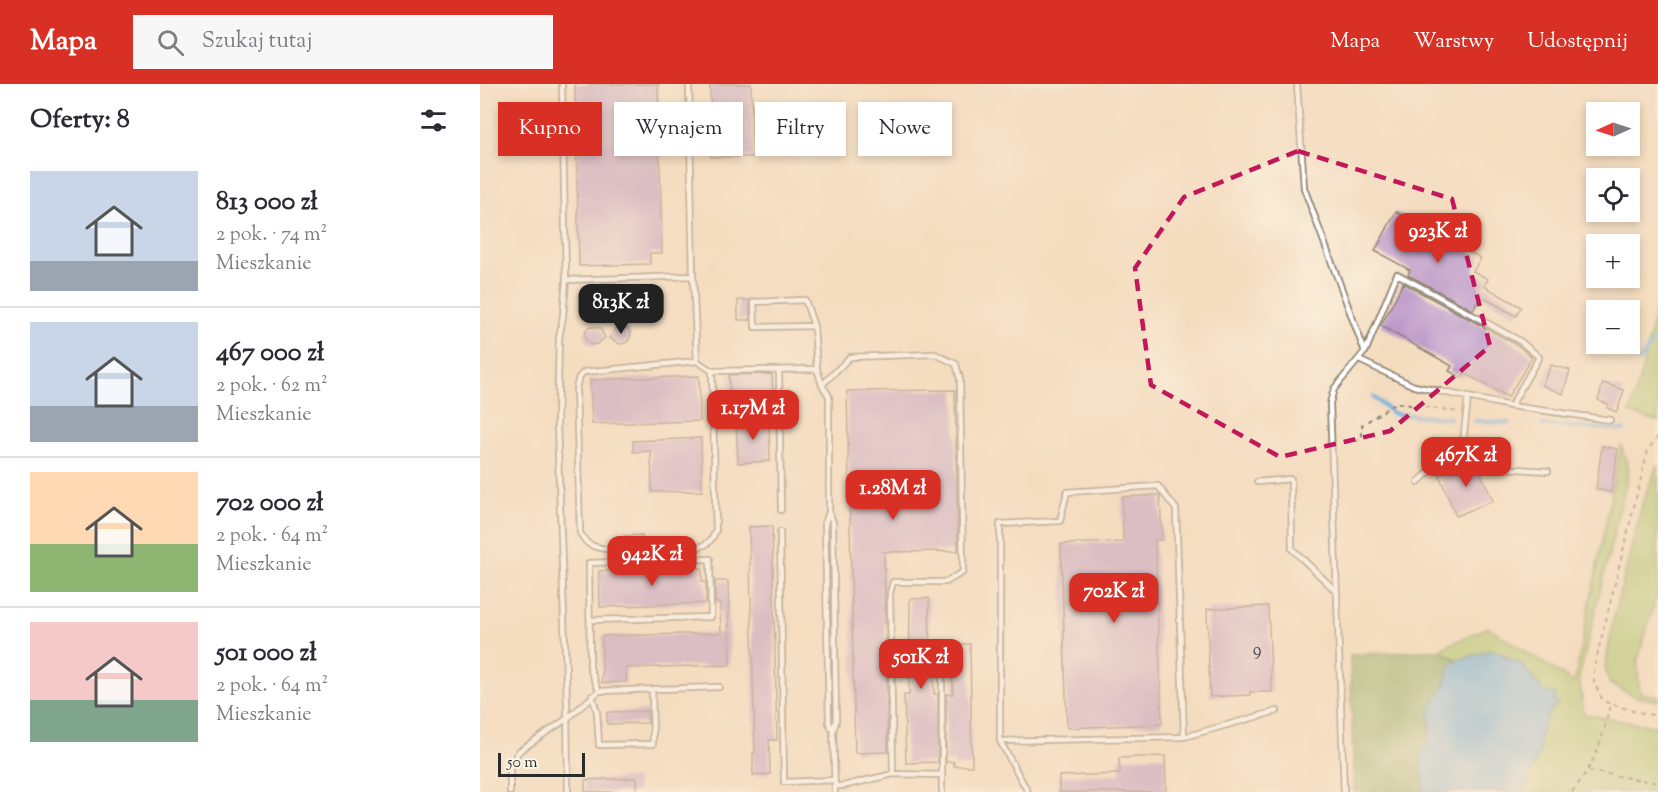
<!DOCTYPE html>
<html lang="pl">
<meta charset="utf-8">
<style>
body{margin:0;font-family:"Sorts Mill Goudy",serif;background:#f7f7f7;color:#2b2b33;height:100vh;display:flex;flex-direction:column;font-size:22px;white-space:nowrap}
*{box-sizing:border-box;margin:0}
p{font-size:20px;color:#7c7c81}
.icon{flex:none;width:33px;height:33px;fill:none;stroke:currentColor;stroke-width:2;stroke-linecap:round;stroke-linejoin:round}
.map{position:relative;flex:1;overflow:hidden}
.sheet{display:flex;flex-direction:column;background:#fff;width:480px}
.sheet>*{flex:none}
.top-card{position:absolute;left:18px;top:18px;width:570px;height:54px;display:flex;gap:12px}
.needle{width:39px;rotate:267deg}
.fabs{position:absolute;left:1106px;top:18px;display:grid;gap:12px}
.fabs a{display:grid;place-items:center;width:54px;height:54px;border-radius:0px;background:#fff;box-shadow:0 3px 9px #0003;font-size:30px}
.scale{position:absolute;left:18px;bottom:15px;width:87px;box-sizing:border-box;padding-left:6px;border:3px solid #2b2b2b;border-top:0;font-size:16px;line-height:21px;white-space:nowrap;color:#2b2b2b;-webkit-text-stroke:4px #fcf5e5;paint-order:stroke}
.price{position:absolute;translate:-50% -51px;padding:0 14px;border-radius:12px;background:#d93025;color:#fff;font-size:20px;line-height:39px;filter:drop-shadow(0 2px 3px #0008)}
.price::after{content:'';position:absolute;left:50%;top:36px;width:18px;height:14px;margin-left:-9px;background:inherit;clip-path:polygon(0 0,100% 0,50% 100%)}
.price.selected{background:#222;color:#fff}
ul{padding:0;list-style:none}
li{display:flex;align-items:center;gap:18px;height:150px;padding:0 30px}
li+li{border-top:2px solid #e1e1e2}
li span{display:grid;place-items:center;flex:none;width:168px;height:120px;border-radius:0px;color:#555}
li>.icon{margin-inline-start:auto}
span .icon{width:72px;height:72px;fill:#fffc;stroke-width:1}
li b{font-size:26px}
h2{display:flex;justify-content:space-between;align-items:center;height:72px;padding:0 30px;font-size:26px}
.chip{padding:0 21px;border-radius:0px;background:#fff;box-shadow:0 3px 9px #0003;font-size:21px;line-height:54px}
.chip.selected{background:#d93025;color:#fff}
header{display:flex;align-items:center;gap:36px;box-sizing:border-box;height:84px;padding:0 30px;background:#d93025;color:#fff}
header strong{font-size:28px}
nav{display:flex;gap:33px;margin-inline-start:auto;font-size:21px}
.search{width:420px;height:54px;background:#f7f7f7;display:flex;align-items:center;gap:15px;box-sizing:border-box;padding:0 21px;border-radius:0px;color:#7c7c81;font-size:22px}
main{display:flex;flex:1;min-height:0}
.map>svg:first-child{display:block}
</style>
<header>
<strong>Mapa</strong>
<div class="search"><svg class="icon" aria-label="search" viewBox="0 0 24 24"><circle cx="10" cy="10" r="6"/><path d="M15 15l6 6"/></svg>Szukaj tutaj</div>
<nav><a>Mapa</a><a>Warstwy</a><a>Udostępnij</a></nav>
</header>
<main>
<section class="sheet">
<h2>Oferty: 8<svg class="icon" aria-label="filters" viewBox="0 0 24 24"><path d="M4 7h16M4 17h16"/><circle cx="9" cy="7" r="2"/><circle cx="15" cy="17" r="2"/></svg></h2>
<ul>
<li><span style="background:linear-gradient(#c9d6e8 75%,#9aa5b1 0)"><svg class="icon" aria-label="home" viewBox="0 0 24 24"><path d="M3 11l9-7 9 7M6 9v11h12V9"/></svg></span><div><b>813 000 zł</b><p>2 pok. · 74 m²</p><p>Mieszkanie</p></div></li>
<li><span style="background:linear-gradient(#c9d6e8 70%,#9aa5b1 0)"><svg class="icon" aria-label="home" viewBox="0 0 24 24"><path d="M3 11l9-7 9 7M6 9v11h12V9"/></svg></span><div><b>467 000 zł</b><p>2 pok. · 62 m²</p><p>Mieszkanie</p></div></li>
<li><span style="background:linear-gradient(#ffd9b3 60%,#8fb573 0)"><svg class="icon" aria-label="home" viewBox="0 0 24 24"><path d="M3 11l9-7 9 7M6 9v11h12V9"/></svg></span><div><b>702 000 zł</b><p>2 pok. · 64 m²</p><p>Mieszkanie</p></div></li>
<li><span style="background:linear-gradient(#f6c9c9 65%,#7fa58c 0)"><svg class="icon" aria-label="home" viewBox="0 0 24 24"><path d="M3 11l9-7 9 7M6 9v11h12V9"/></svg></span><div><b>501 000 zł</b><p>2 pok. · 64 m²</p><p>Mieszkanie</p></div></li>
</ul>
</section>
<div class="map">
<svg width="1178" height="708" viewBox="0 0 1178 708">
<rect width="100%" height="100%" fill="#fcf5e5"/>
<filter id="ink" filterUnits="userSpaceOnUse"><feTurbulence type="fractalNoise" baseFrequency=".0167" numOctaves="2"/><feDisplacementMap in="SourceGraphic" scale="12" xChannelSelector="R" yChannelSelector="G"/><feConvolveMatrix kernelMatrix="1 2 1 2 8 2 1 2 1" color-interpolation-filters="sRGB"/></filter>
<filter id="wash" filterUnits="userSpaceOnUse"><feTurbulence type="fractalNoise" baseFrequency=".008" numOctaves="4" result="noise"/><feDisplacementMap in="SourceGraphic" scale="24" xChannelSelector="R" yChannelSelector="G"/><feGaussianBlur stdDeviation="1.35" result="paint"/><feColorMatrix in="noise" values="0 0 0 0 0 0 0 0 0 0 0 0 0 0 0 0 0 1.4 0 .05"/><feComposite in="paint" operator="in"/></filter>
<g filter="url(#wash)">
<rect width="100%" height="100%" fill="#f4dcbf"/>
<path fill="#a8c66d" stroke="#6a784c" stroke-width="1.5" d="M1178,216V338L1150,329L1162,285Z
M1141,361L1149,386L1099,594L1104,630L1178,643V708H1043L1061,664L1059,655L1064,639L1072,624L1074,616L1071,610L1064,608L1041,580L1013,566L978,576L958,566L1008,543L1094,599Z
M1178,380V507L1157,579L1160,609L1178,612V617L1156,613L1130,600L1125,585L1133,537L1163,417Z"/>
<path fill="#86ab60" stroke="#586b46" stroke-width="1.5" d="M958,566L978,576L971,580L965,601L952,622L948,641L950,653L947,661L942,708H874L870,571Z"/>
<path fill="#6db0e2" stroke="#4c6e86" stroke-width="1.5" d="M1013,566L1041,580L1064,608L1076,610L1074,616L1078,621L1072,624L1064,639L1059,655L1061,664L1045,704L1043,708H942L944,694L941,687L942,662L947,661C953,650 948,636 951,624C954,616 960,610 964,603C967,596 968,587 971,580L978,576Z"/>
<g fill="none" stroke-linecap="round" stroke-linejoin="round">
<path stroke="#6db0e2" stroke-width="4" d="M1158,278L1178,252
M893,313L914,330L970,334
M995,337L1030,339
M1062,341L1144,346"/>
</g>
<g id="blocks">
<path fill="#bc98c9" d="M95,0H178L182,169H170V180L99,182Z
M230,0H271L273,73H231Z
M916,128L1001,174L993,187L1008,195L1004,202L1041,223L1036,232L1001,212L993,226L928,191L930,186L895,167Z
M923,199L1037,261L1052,273L1028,313L984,289L982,294L969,287L972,282L901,242Z
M258,216H270V236H258Z
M138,242L147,244L151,249L149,256L145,259L140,260L129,254Z
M110,243L120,244L125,254L117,260L112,261L107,258L104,251L107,245Z
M1071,281L1090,286L1083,310L1062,301Z
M292,290L293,312L250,314L249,291Z
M219,292L220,337L112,340L110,296Z
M1123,299L1144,306L1137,328L1127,324L1128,320L1118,316Z
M475,306L478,467L404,468L408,668L375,669L367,307Z
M289,335L290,377L258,379L256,336Z
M221,354L222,407L172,408L171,367L153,368V357Z
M1122,362L1138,365L1131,408L1116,405Z
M995,375L1013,417L976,432L959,391Z
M680,411L682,456H675L682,640L587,644L581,460L643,458L642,413Z
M292,442L297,656H289L290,690L273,691V669H275L269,443Z
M162,451V461L145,462L144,452Z
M222,484V498H226V519L120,523L119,487Z
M235,497H248L250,581L146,584V598L122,599V552L241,549L240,519H235Z
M449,514L450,563H453L454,610H458V678L426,679L424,611H429L430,515Z
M788,522L792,608H770V611L730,613L727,525Z
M472,560H490L492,682H474V678H466V610H473Z
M167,627L168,639L127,640V628Z
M685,672L686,708H579V692L640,690L639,674Z
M157,694V708H105V696Z"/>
</g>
</g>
<g filter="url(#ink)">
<use href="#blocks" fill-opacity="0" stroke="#908475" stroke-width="1.5"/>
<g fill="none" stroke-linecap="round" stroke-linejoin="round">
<g stroke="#908475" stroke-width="8">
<path id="lane" d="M82,0L86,196
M209,0L213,192
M817,0L824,104L885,268
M334,242L275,243L274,218L325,216L334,242L337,285
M879,276L934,302L1031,322L1130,336
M299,286L301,426
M232,287L236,446C232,456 229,460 219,463C192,464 131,472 109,460C105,458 103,453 100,449L96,304L99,293L104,288L217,277L232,287L337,285L342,301L349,312V428L353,438L356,637L353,647L355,708
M342,301L370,273L455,270L476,280L480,295L483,488L466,498H413L410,509L413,690
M983,358L1021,384L1068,387
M777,398L811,395L812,465L857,508
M938,398L983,358L988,314
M349,428L345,439L349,639L353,647
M300,448L304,698L354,696
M110,536L231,533L230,475L109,479L110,584L119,607
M112,612L117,628L119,661L173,660L172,605
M520,657L704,653L797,627
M355,702H363L413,690L462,691
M30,708V682L39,667L88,634L119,607L239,603
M88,708L87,619L77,340L79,254L83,232L86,196L213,192L217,277
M462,708V562
M548,708L520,657V440L580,437L587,408L678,402L696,425L704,653
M864,708L850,319L854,305L886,266L917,190L1040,257L1059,273L1031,322"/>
</g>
<path stroke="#908475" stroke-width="2" stroke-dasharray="4.5 4.5" stroke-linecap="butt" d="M1178,352L1168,366L1114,584V598L1123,617L1153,627L1178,632
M866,358L877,357L882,353V341L915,319L980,328
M1109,687L1178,699
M1092,708C1115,679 1122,658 1130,621"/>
<use href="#lane" stroke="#fff" stroke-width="4.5"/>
</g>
</g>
<path d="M0 0H1178V708H0ZM818,67L972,115L1010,262L910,347L800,373L671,301L655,184L704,113Z" fill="#f4dcbf" fill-opacity=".55" fill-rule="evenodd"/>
<path fill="none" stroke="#c2185b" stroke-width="4.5" stroke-dasharray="12 8" stroke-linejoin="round" d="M818,67L972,115L1010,262L910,347L800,373L671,301L655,184L704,113Z"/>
<g text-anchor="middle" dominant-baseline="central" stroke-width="6" stroke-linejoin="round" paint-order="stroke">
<g font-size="18" fill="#4f4652">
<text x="777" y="567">9</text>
</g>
</g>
</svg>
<div class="fabs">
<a><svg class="needle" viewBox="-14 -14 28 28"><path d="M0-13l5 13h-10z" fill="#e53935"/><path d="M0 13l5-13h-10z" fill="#7c7c81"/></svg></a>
<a><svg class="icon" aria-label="locate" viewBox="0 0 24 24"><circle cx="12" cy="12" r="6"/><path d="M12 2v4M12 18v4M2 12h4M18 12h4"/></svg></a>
<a>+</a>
<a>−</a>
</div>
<div class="scale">50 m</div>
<b class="price" style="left:958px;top:180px">923K zł</b>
<b class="price selected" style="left:141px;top:251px">813K zł</b>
<b class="price" style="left:273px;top:357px">1.17M zł</b>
<b class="price" style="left:986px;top:404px">467K zł</b>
<b class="price" style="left:413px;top:437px">1.28M zł</b>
<b class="price" style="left:172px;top:503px">942K zł</b>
<b class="price" style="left:634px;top:540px">702K zł</b>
<b class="price" style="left:441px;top:606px">501K zł</b>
<div class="top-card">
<a class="chip selected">Kupno</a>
<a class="chip">Wynajem</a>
<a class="chip">Filtry</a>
<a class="chip">Nowe</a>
</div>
</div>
</main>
